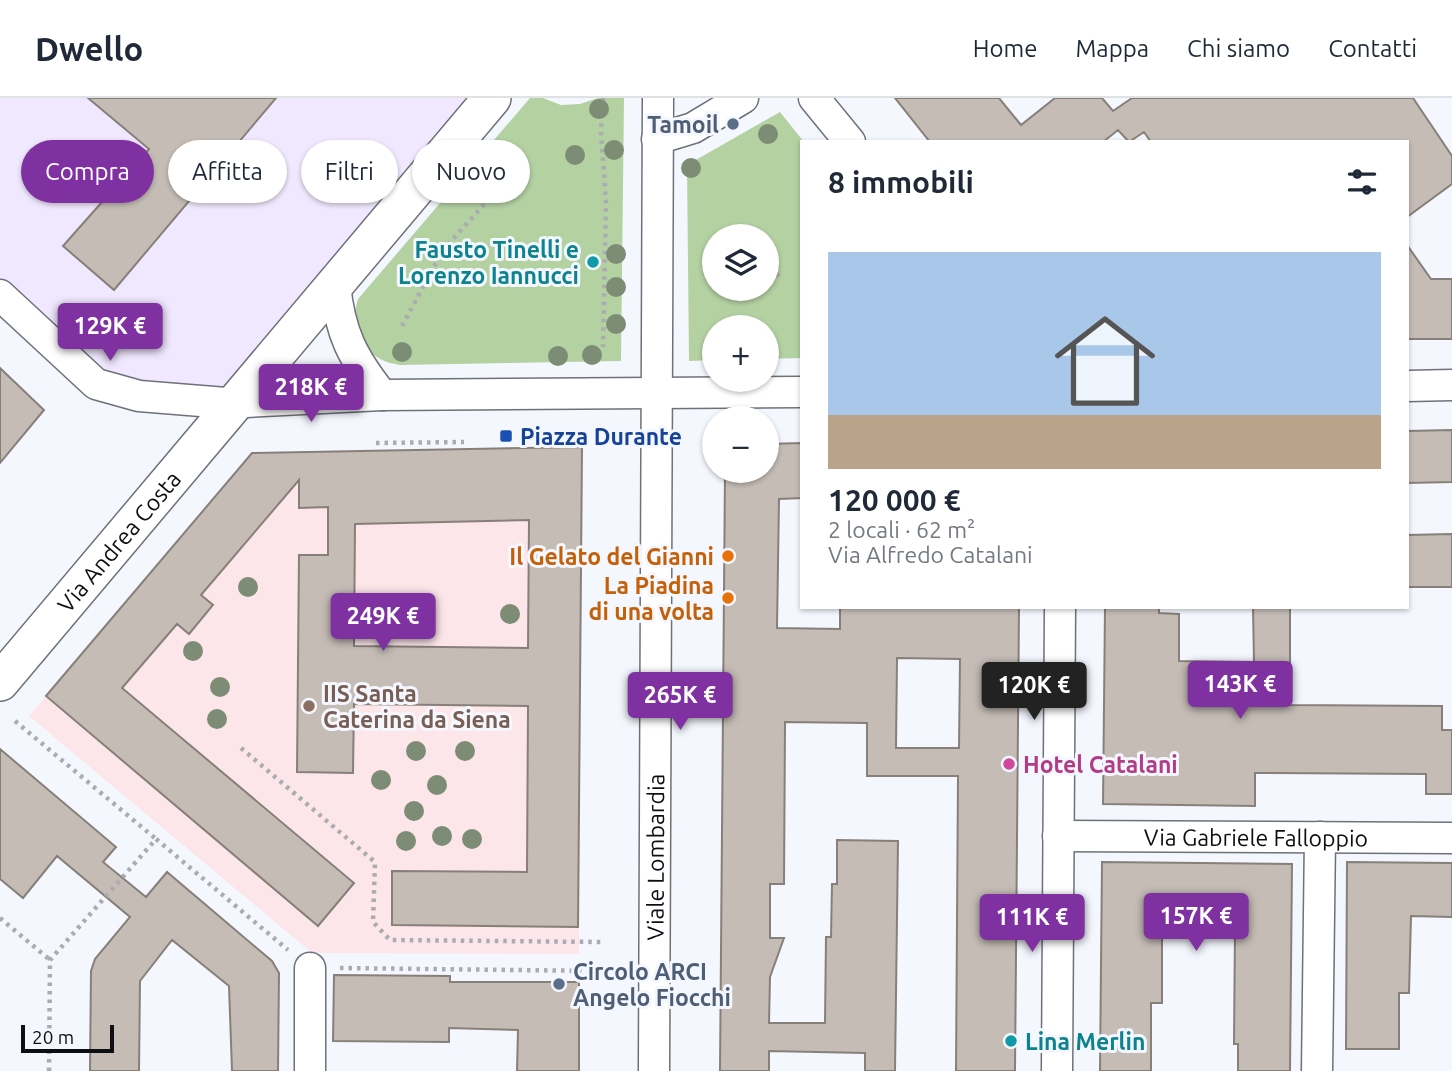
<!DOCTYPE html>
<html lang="it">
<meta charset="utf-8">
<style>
body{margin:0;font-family:Ubuntu,sans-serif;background:#f6f6f7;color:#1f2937;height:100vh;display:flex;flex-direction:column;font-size:26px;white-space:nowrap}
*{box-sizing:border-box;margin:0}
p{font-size:23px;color:#747a83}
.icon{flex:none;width:38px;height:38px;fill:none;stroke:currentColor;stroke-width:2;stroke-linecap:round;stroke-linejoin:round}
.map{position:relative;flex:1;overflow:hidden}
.drawer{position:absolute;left:800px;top:42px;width:609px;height:469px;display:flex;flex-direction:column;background:#fff;border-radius:0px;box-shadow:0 2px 5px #0004}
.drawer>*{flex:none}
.guide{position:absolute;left:21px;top:42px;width:665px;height:63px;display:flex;gap:14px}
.controls{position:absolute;left:702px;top:126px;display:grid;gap:14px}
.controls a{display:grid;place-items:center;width:77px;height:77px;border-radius:50%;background:#fff;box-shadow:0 2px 5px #0004;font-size:35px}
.scale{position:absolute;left:21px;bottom:18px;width:93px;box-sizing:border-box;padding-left:7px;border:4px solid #0e0f12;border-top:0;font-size:19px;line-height:24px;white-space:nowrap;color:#0e0f12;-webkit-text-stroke:5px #f4f7fe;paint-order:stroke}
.price{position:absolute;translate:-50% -60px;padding:0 16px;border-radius:7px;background:#8031a1;color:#fff;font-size:23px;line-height:46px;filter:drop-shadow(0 2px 4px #0008)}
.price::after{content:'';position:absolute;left:50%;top:42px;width:21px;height:16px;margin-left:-10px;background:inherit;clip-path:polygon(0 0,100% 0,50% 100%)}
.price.active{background:#222;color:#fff}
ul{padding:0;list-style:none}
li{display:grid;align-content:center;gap:14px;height:371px;padding:0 28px}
li span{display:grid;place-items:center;height:217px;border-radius:0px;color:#555}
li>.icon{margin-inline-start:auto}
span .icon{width:126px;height:126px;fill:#fffc;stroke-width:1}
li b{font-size:30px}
h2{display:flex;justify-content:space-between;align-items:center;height:84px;padding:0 28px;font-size:30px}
.tag{padding:0 24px;border-radius:32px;background:#fff;box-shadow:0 2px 5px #0004;font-size:24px;line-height:63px}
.tag.active{background:#8031a1;color:#fff}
header{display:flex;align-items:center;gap:42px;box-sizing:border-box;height:98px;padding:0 35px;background:#fff;border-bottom:2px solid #e0e1e3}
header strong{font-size:33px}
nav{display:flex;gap:38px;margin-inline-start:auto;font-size:24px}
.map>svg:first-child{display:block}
</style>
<header>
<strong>Dwello</strong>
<nav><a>Home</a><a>Mappa</a><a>Chi siamo</a><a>Contatti</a></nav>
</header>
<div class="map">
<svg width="1452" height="973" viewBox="0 0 1452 973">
<rect width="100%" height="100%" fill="#f4f7fe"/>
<path fill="#f0e8fe" d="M0,0H489L235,302L129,293L0,191Z"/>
<path fill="#fce6ea" d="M582,349L579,856L312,855L29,618L252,355Z"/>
<path fill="#b4d1a2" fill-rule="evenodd" d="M530,0H543L561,7L580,6L598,0H624L621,263L400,267C366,263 348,234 358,201Z
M780,14L804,44H802L801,260L767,261L766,229H714V262L689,263L687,67ZM714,138H766V191H714Z"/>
<path fill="#c5bcb6" stroke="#877f79" stroke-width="2" fill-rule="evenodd" d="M88,0H276L114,192L63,148L149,51Z
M895,0H999L1021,27L1055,0H1102L1113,13L1132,0H1413L1452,58V86L1407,119V44H1151L1144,34L1129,44L1118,32L1103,44H930Z
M1407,147L1431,181H1452V241H1407Z
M0,270L44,312L0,365Z
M1452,332V384L1407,385V333Z
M802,345V400L779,401L777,530L840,531V509H1019L1015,973H956L958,678H867V625L785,624L784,786H770V840H784L770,879L769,925H825L826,839H831L832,786H837V742L898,743L895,973H865V955L769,953V973H720L725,373H766V346ZM897,560L960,561L959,650H896Z
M582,349L578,829L392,827V773L527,774L528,608L354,606L353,675L297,674L299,457H328V409L299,410V382L201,497L213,507L189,536L177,526L122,590L354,785L318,828L46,598L252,355ZM529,422L528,550L354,548L355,426Z
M1452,436V489H1407V437Z
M1105,509H1159V515L1179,516V563L1254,564L1253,509H1290V607L1442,608V632H1452V696H1426V676L1255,675V708L1103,706Z
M0,651L116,749L103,764L146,799L167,774L272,863L279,875L278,973H232L229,888L172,842L140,883L139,973H90L91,873L95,861L130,819L57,758L23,800L0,781Z
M1102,764L1292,766L1290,973H1238V946H1234L1235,829L1162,828V905H1151V973H1100Z
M1347,764L1452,765V819L1411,818L1409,895H1399V951H1346Z
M334,877L450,878V884H579V973H517L518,932L449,930V944L333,943Z"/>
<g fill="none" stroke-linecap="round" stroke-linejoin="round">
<g stroke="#6e7179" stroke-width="33">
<g id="minor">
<path d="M814,0L850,44"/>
<path d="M657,41L693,30L743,0"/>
<path d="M335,187C340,235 352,259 382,297"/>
<path d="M0,197L96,286L139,298L226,305L382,297L802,294"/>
<path d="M1407,288L1452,287"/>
<path id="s1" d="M1058,738L1452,740"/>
<path d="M310,973V870"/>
<path id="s2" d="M654,973L658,0"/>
<path d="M1057,973L1060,509"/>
<path d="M1317,973L1320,739"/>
</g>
</g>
<g stroke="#6e7179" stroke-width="40">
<g id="major">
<path id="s3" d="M0,584L492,0"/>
</g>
</g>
<path stroke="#aaacb2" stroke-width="4.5" stroke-dasharray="3.5 5" stroke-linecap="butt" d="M603,0L601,34L606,104L603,249
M773,168L781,183
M402,228L443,152L507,81
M376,345L464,344
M15,623L156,741
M241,650L375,764L373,824L390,842L602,844
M0,820L50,862
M340,870L602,873
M49,973L50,862L156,741L288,852"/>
<use href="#minor" stroke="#fff" stroke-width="30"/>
<use href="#major" stroke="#fff" stroke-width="37"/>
</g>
<g fill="#7d8c74">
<circle cx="599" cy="11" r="10"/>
<circle cx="768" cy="36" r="10"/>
<circle cx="614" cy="52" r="10"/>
<circle cx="575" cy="57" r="10"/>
<circle cx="691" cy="70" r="10"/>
<circle cx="616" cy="156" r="10"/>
<circle cx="616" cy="189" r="10"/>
<circle cx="616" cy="226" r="10"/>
<circle cx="402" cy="254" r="10"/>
<circle cx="592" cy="257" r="10"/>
<circle cx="558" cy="258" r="10"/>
<circle cx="248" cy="489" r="10"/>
<circle cx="510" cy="516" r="10"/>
<circle cx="193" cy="553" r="10"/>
<circle cx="220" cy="589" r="10"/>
<circle cx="217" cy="621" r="10"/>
<circle cx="416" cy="653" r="10"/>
<circle cx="465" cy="653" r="10"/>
<circle cx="381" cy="682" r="10"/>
<circle cx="437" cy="687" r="10"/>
<circle cx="414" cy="713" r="10"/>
<circle cx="442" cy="738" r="10"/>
<circle cx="472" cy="741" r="10"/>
<circle cx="406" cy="743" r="10"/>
</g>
<g fill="#5c6f8a" stroke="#f4f7fe" stroke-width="2.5">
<circle cx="733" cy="26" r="7"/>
<circle cx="559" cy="886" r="7"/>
</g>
<g fill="#0f9aa8" stroke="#f4f7fe" stroke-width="2.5">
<circle cx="593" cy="164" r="7"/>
<circle cx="1011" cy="943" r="7"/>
</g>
<rect fill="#1a4fb4" stroke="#f4f7fe" stroke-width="2.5" x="499" y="331" width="14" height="14" rx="3.5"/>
<g fill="#e8710a" stroke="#f4f7fe" stroke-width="2.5">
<circle cx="728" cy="458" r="7"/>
<circle cx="728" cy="500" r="7"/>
</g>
<circle fill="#8d6e63" stroke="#f4f7fe" stroke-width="2.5" cx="309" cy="608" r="7"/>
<circle fill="#d1479c" stroke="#f4f7fe" stroke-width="2.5" cx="1009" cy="666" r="7"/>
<g text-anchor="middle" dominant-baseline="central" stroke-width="6" stroke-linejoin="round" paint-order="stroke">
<g font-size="23" font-weight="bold" fill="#4e5e75" stroke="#f4f7fe" text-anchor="end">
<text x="719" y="26">Tamoil</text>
<text x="573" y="873" text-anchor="start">Circolo ARCI<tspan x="573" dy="26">Angelo Fiocchi</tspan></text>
</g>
<g font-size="23" font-weight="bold" fill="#0d838f" stroke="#f4f7fe" text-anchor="end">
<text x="579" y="151">Fausto Tinelli e<tspan x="579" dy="26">Lorenzo Iannucci</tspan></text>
<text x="1025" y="943" text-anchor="start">Lina Merlin</text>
</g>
<g font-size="23" font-weight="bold" fill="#164399" stroke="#f4f7fe" text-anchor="start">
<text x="520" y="338">Piazza Durante</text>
</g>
<g font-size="23" fill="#0e0f12" stroke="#f4f7fe">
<text stroke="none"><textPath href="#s3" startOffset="184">Via Andrea Costa</textPath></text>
<text stroke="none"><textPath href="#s1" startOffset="198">Via Gabriele Falloppio</textPath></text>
<text stroke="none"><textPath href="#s2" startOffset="214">Viale Lombardia</textPath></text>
</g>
<g font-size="23" font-weight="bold" fill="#c56008" stroke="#f4f7fe" text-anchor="end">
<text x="714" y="458">Il Gelato del Gianni</text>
<text x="714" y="487">La Piadina<tspan x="714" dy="26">di una volta</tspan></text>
</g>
<g font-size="23" font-weight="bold" fill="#785e54" stroke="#f4f7fe" text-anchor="start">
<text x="323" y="595">IIS Santa<tspan x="323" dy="26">Caterina da Siena</tspan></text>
</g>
<g font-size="23" font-weight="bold" fill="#b23c85" stroke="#f4f7fe" text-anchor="start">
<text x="1023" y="666">Hotel Catalani</text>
</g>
</g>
</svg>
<div class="controls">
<a><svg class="icon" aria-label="layers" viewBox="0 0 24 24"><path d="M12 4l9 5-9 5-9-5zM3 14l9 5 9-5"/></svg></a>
<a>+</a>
<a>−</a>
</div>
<div class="scale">20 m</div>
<b class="price" style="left:110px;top:265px">129K €</b>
<b class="price" style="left:311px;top:326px">218K €</b>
<b class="price" style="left:383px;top:555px">249K €</b>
<b class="price" style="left:1240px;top:623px">143K €</b>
<b class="price active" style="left:1034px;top:624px">120K €</b>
<b class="price" style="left:680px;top:634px">265K €</b>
<b class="price" style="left:1196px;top:855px">157K €</b>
<b class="price" style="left:1032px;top:856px">111K €</b>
<div class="guide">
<a class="tag active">Compra</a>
<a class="tag">Affitta</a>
<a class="tag">Filtri</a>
<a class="tag">Nuovo</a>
</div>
<section class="drawer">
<h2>8 immobili<svg class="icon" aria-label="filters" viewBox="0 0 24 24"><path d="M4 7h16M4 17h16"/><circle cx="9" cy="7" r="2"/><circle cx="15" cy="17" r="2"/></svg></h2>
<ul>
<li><span style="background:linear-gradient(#a9c7e8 75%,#b9a48a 0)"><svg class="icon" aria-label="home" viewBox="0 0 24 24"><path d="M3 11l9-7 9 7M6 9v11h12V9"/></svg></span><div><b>120 000 €</b><p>2 locali · 62 m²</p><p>Via Alfredo Catalani</p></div></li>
</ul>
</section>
</div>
